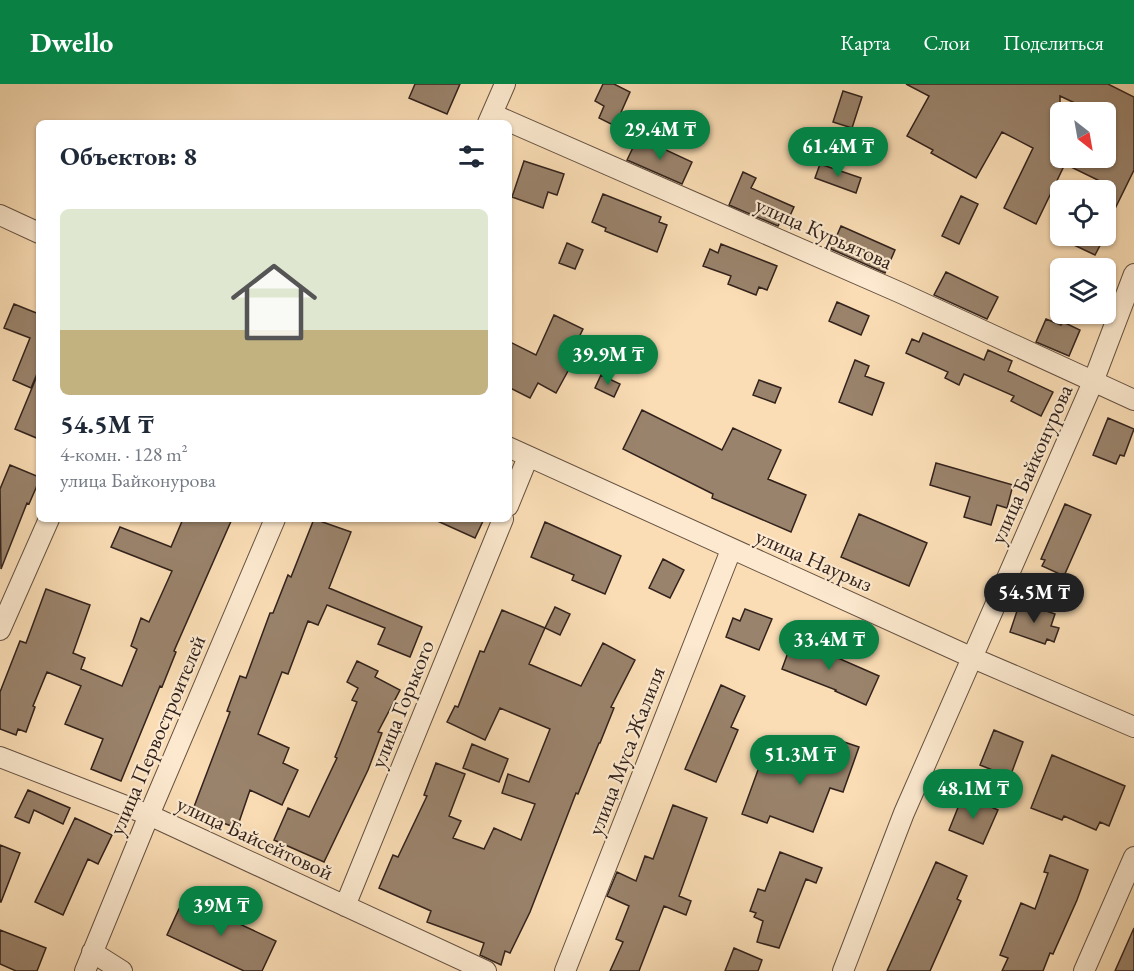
<!DOCTYPE html>
<html lang="ru">
<meta charset="utf-8">
<style>
body{margin:0;font-family:"EB Garamond",serif;background:#f6f6f7;color:#1f2937;height:100vh;display:flex;flex-direction:column;font-size:22px;white-space:nowrap}
*{box-sizing:border-box;margin:0}
p{font-size:20px;color:#747a83}
.icon{flex:none;width:33px;height:33px;fill:none;stroke:currentColor;stroke-width:2;stroke-linecap:round;stroke-linejoin:round}
.map{position:relative;flex:1;overflow:hidden}
.panel{position:absolute;left:36px;top:36px;width:476px;height:402px;display:flex;flex-direction:column;background:#fff;border-radius:9px;box-shadow:0 2px 4px #0004}
.panel>*{flex:none}
.needle{width:39px;rotate:149deg}
.fabs{position:absolute;left:1050px;top:18px;display:grid;gap:12px}
.fabs a{display:grid;place-items:center;width:66px;height:66px;border-radius:9px;background:#fff;box-shadow:0 2px 4px #0004;font-size:30px}
.price{position:absolute;translate:-50% -51px;padding:0 14px;border-radius:21px;background:#0b8043;color:#fff;font-size:20px;line-height:39px;filter:drop-shadow(0 2px 3px #0008)}
.price::after{content:'';position:absolute;left:50%;top:36px;width:18px;height:14px;margin-left:-9px;background:inherit;clip-path:polygon(0 0,100% 0,50% 100%)}
.price.active{background:#222;color:#fff}
ul{padding:0;list-style:none}
li{display:grid;align-content:center;gap:12px;height:318px;padding:0 24px}
li span{display:grid;place-items:center;height:186px;border-radius:9px;color:#555}
li>.icon{margin-inline-start:auto}
span .icon{width:108px;height:108px;fill:#fffc;stroke-width:1}
li b{font-size:26px}
h2{display:flex;justify-content:space-between;align-items:center;height:72px;padding:0 24px;font-size:26px}
header{display:flex;align-items:center;gap:36px;box-sizing:border-box;height:84px;padding:0 30px;background:#0b8043;color:#fff}
header strong{font-size:28px}
nav{display:flex;gap:33px;margin-inline-start:auto;font-size:21px}
.map>svg:first-child{display:block}
</style>
<header>
<strong>Dwello</strong>
<nav><a>Карта</a><a>Слои</a><a>Поделиться</a></nav>
</header>
<div class="map">
<svg width="1134" height="887" viewBox="0 0 1134 887">
<rect width="100%" height="100%" fill="#faddb5"/>
<filter id="stains"><feTurbulence type="fractalNoise" baseFrequency=".00333" numOctaves="4"/><feColorMatrix values="0 0 0 0 .2 0 0 0 0 .09 0 0 0 0 .02 0 0 0 .5 -.17"/></filter>
<radialGradient id="worn" r=".72"><stop offset=".6" stop-color="#630" stop-opacity="0"/><stop offset="1" stop-color="#630" stop-opacity=".3"/></radialGradient>
<path fill="#9a836c" stroke="#32221c" stroke-width="1.5" fill-rule="evenodd" d="M415,0H460L447,30L409,14Z
M603,0H614L630,8L615,42L599,34L604,22L595,17Z
M906,0H1108L1134,13V86L1106,143V100L1065,80L1036,140L1004,124L1033,64L1002,48L976,94L931,69L933,66L907,52L929,12ZM1060,12L1094,28H1106V74H1060Z
M843,7L862,13L852,44L833,38Z
M638,53L692,78L682,100L627,76Z
M524,77L564,90L557,111L548,108L543,124L512,113Z
M820,80L861,94L856,109L815,94Z
M743,88L756,94L751,104L794,123L788,136L782,134L778,142L729,121Z
M603,110L661,133L659,138L667,141L657,168L605,147L606,144L592,138Z
M961,112L978,120L959,160L942,152Z
M841,142L895,166L885,189L831,165Z
M1055,152H1105L1095,171Z
M567,159L583,166L575,185L559,179Z
M721,160L777,182L767,206L759,203L756,211L728,200L731,192L703,182L710,165L718,169Z
M946,188L998,213L987,235L934,211Z
M837,218L869,232L861,251L829,237Z
M14,220L39,230V285L31,304L13,296L30,254L4,244Z
M554,231L583,245L569,274L574,276L556,309L538,299L530,314L508,303V257L536,271Z
M1046,235L1061,241L1063,238L1080,246L1069,272L1036,258Z
M923,249L984,276L988,266L1012,277L1008,287L1053,308L1041,332L1011,317L1014,312L964,290L959,301L945,294L948,288L906,269L912,255L919,258Z
M855,276L869,282L865,292L884,299L872,331L839,318Z
M39,287V355L15,345Z
M601,291L620,300L614,313L595,304Z
M759,296L781,304L775,319L753,311Z
M642,326L722,366L733,344L781,366L768,395L806,411L791,448L712,414L713,410L623,365Z
M1108,334L1134,345L1124,372L1120,371L1116,380L1093,371Z
M936,379L1013,401L1007,424L997,421L991,441L964,433L970,413L930,401Z
M10,381L39,393V397L29,420L27,419L1,485L0,405Z
M1065,420L1091,431L1064,492L1042,482L1045,476L1041,475Z
M859,430L927,459L909,502L841,473Z
M183,435H232L174,567L176,568L162,603L160,602L121,697L91,685L103,655L65,640L81,602L47,588L33,622L35,623L26,648L18,645L16,651L0,645V608L20,557L26,559L46,505L90,521L73,569L85,574L81,585L122,602L137,565L131,562L141,534L149,538L172,487L111,463L120,443L171,463Z
M314,435L351,448L329,504L422,543L410,573L378,560L385,544L327,521L318,541L308,537L288,590L282,588L258,650L289,664L283,679L298,686L282,721L250,706L237,744L192,728L230,628L227,627L240,592L246,594L270,529H273L288,491L291,493Z
M433,435H484L475,454Z
M545,438L621,472L605,510L572,496L574,491L531,473Z
M663,475L684,486L670,514L649,504Z
M1020,518L1055,530L1051,542L1059,544L1054,558L1047,555L1045,560L1010,548Z
M555,523L570,530L560,551L545,544Z
M745,525L772,535L759,566L726,553L733,534L740,537Z
M502,526L545,544L529,580L581,602L603,559L635,576L611,623L614,624L600,659H599L578,710L576,709L530,828L510,869L505,867L501,881L480,871L484,859L427,838L431,827L379,804L393,771L398,773L427,712L424,711L436,679L465,690L449,732L461,737L453,754L484,765L494,744L521,756L535,720L502,709L508,690L529,698L550,645L500,624L485,656L447,638L455,622L458,623L480,567L484,568Z
M794,552L826,564L824,568L879,592L866,621L835,607L836,606L782,585Z
M357,577L378,587L375,593L400,606L378,648L382,649L368,686L324,778L274,756L288,724L309,733L337,674L335,673L357,618L352,616L358,604L347,598Z
M721,601L745,612L731,643L738,646L716,698L685,685Z
M994,646L1023,658L1010,693L980,681Z
M818,655L836,661L838,656L859,663L843,708L830,704L813,748L770,732L767,739L742,730L762,675L805,690Z
M472,660L508,675L499,698L463,684Z
M1052,671L1125,702L1109,742L1100,738L1096,746L1064,732L1062,736L1031,724Z
M28,706L70,724L63,740L34,726L29,739L15,733Z
M963,711L998,726L983,760L949,746Z
M673,721L707,734L679,812L691,817L686,831L664,822L639,887H610L623,858L616,855L629,822L607,812L617,788L636,797L645,772L653,775Z
M75,734L112,751L98,780L88,775L63,831L35,818Z
M0,761L20,769L1,818H0Z
M780,768L822,784L816,799L806,795L779,864L757,858L763,837L754,833L756,829L750,827L758,805L765,807Z
M1050,771L1088,786L1077,816L1053,870L1050,869L1043,887H1002L1008,874L1000,871L1021,819L1035,825L1048,789L1044,788Z
M936,778L967,792L957,815L961,817L930,887H887Z
M184,814L276,857L262,887H244L167,851Z
M1134,844V887H1115Z
M0,846L46,864L37,887H16L0,880Z
M734,864L762,876L758,887H725Z"/>
<g fill="none" stroke-linecap="round" stroke-linejoin="round">
<g stroke="#645142" stroke-width="22">
<path id="street" d="M492,30L901,209L1134,316
M488,39L505,0
M0,131L39,149
M508,363L973,574L1134,643
M508,422L528,373
M0,546L49,435
M0,673L149,731L486,887
M345,822L503,435
M92,868L122,887
M85,887L149,731L275,435
M565,887L731,466
M843,887L904,729L1093,298L1134,190
M1084,887L1134,773"/>
</g>
<use href="#street" stroke="#fce9cf" stroke-width="20"/>
</g>
<g text-anchor="middle" dominant-baseline="central" stroke-width="4.5" stroke-linejoin="round" paint-order="stroke">
<g font-size="22" fill="#32221c" stroke="#fce9cf">
<text transform="translate(824 149) rotate(24)">улица Курьятова</text>
<text transform="translate(1031 380) rotate(-66)">улица Байконурова</text>
<text transform="translate(814 476) rotate(24)">улица Наурыз</text>
<text transform="translate(402 620) rotate(-68)">улица Горького</text>
<text transform="translate(157 651) rotate(-67)">улица Первостроителей</text>
<text transform="translate(626 667) rotate(-69)">улица Муса Жалиля</text>
<text transform="translate(255 754) rotate(25)">улица Байсейтовой</text>
</g>
</g>
<rect width="100%" height="100%" filter="url(#stains)"/>
<rect width="100%" height="100%" fill="url(#worn)"/>
</svg>
<div class="fabs">
<a><svg class="needle" viewBox="-14 -14 28 28"><path d="M0-13l5 13h-10z" fill="#e53935"/><path d="M0 13l5-13h-10z" fill="#747a83"/></svg></a>
<a><svg class="icon" aria-label="locate" viewBox="0 0 24 24"><circle cx="12" cy="12" r="6"/><path d="M12 2v4M12 18v4M2 12h4M18 12h4"/></svg></a>
<a><svg class="icon" aria-label="layers" viewBox="0 0 24 24"><path d="M12 4l9 5-9 5-9-5zM3 14l9 5 9-5"/></svg></a>
</div>
<b class="price" style="left:660px;top:77px">29.4M ₸</b>
<b class="price" style="left:838px;top:94px">61.4M ₸</b>
<b class="price" style="left:608px;top:302px">39.9M ₸</b>
<b class="price active" style="left:1034px;top:540px">54.5M ₸</b>
<b class="price" style="left:829px;top:587px">33.4M ₸</b>
<b class="price" style="left:800px;top:702px">51.3M ₸</b>
<b class="price" style="left:973px;top:736px">48.1M ₸</b>
<b class="price" style="left:221px;top:853px">39M ₸</b>
<section class="panel">
<h2>Объектов: 8<svg class="icon" aria-label="filters" viewBox="0 0 24 24"><path d="M4 7h16M4 17h16"/><circle cx="9" cy="7" r="2"/><circle cx="15" cy="17" r="2"/></svg></h2>
<ul>
<li><span style="background:linear-gradient(#dfe7d0 65%,#c2b280 0)"><svg class="icon" aria-label="home" viewBox="0 0 24 24"><path d="M3 11l9-7 9 7M6 9v11h12V9"/></svg></span><div><b>54.5M ₸</b><p>4-комн. · 128 m²</p><p>улица Байконурова</p></div></li>
</ul>
</section>
</div>
